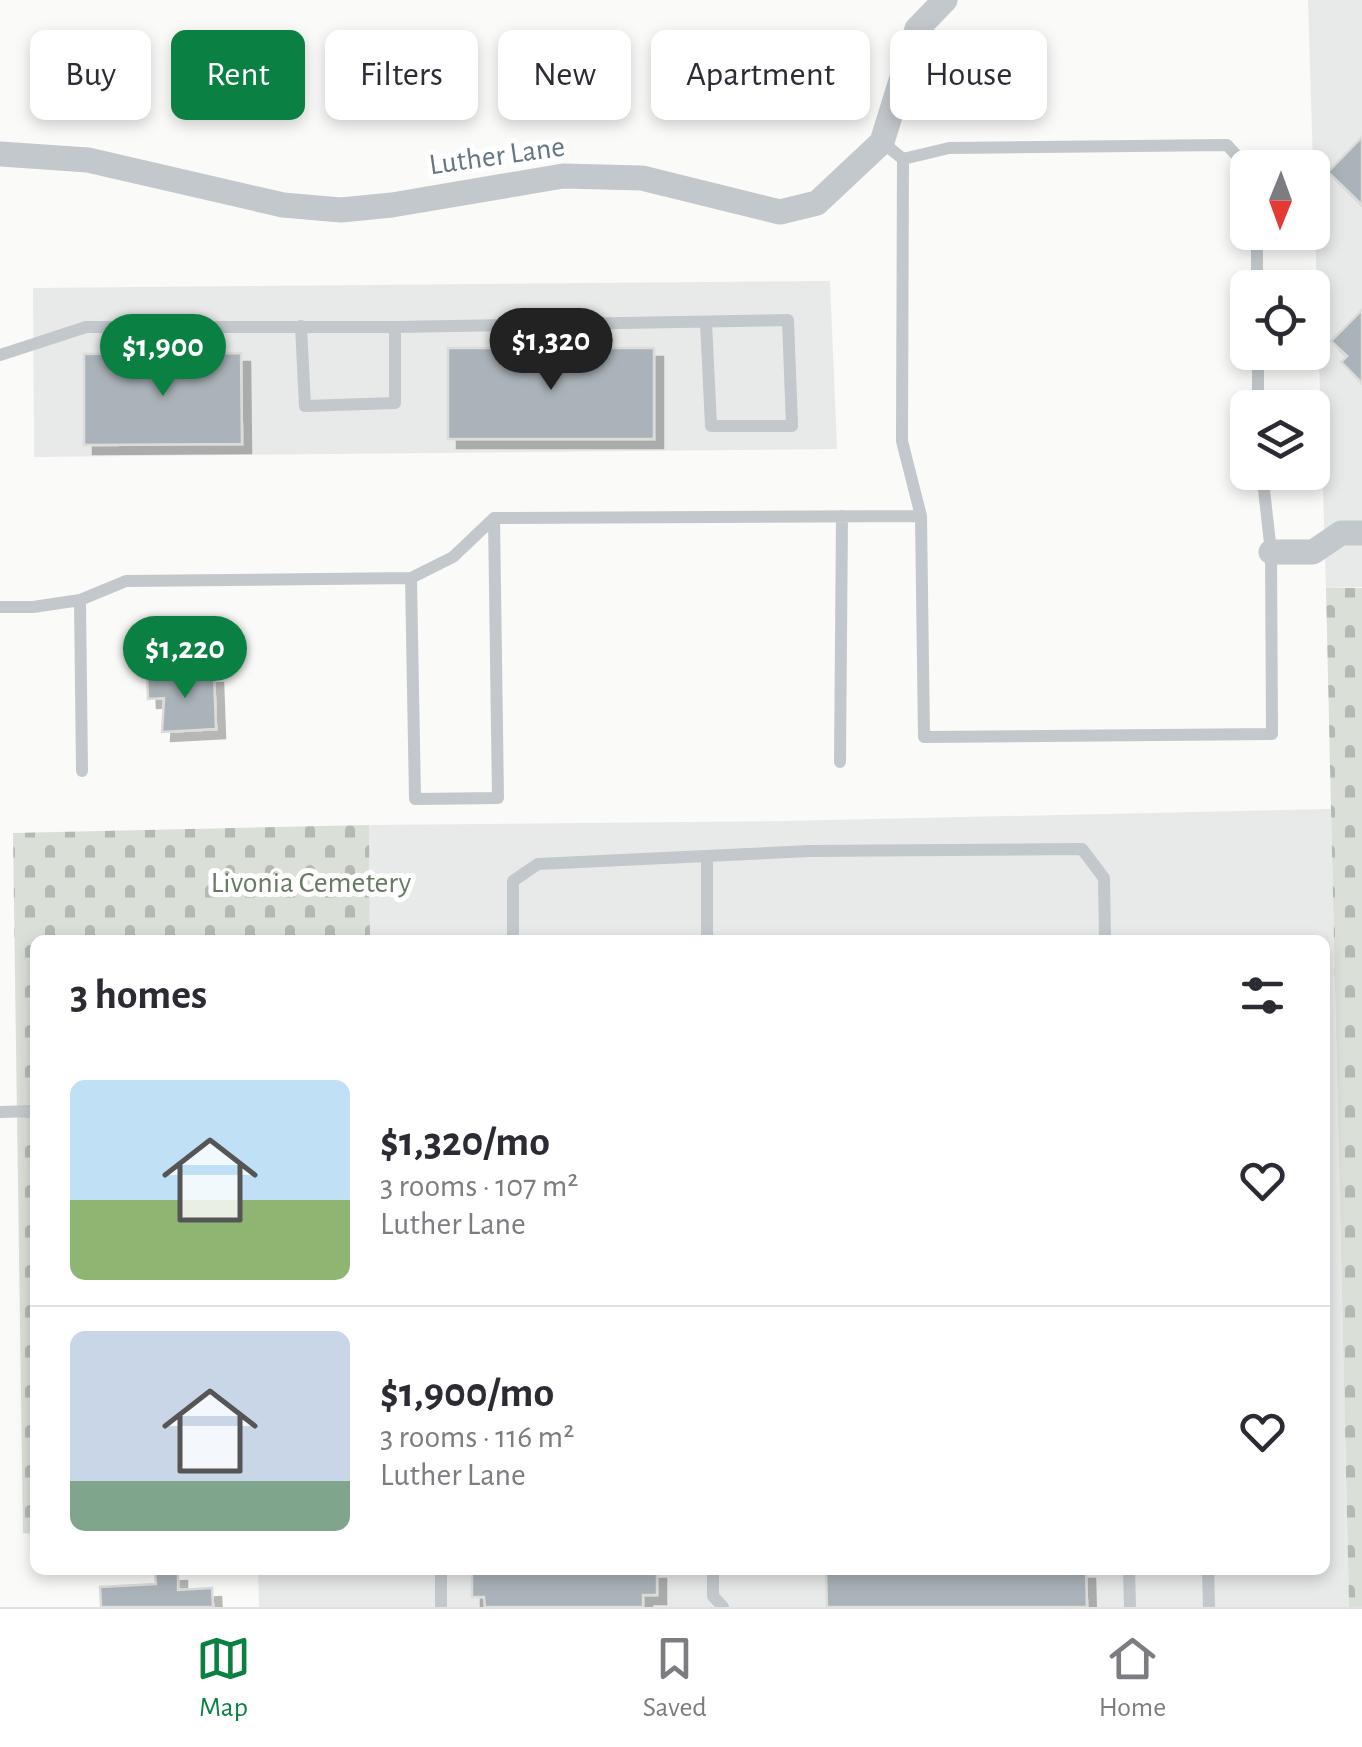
<!DOCTYPE html>
<meta charset="utf-8">
<style>
body{margin:0;font-family:"Alegreya Sans",sans-serif;background:#f7f7f7;color:#2b2b33;height:100vh;display:flex;flex-direction:column;font-size:38px;white-space:nowrap}
*{box-sizing:border-box;margin:0}
p{font-size:32px;color:#7c7c81}
.icon{flex:none;width:55px;height:55px;fill:none;stroke:currentColor;stroke-width:2;stroke-linecap:round;stroke-linejoin:round}
.map{position:relative;flex:1;overflow:hidden}
.side{position:absolute;left:30px;top:935px;width:1300px;height:640px;display:flex;flex-direction:column;background:#fff;border-radius:15px;box-shadow:0 5px 15px #0003}
.side>*{flex:none}
.guide{position:absolute;left:30px;top:30px;width:1302px;height:90px;display:flex;gap:20px}
.needle{width:65px;rotate:181deg}
.buttons{position:absolute;left:1230px;top:150px;display:grid;gap:20px}
.buttons a{display:grid;place-items:center;width:100px;height:100px;border-radius:15px;background:#fff;box-shadow:0 5px 15px #0003;font-size:50px}
.price{position:absolute;translate:-50% -85px;padding:0 22px;border-radius:35px;background:#0b8043;color:#fff;font-size:32px;line-height:65px;filter:drop-shadow(0 2px 5px #0008)}
.price::after{content:'';position:absolute;left:50%;top:60px;width:30px;height:22px;margin-left:-15px;background:inherit;clip-path:polygon(0 0,100% 0,50% 100%)}
.price.current{background:#222;color:#fff}
ul{padding:0;list-style:none}
li{display:flex;align-items:center;gap:30px;height:250px;padding:0 40px}
li+li{border-top:2px solid #e1e1e2}
li span{display:grid;place-items:center;flex:none;width:280px;height:200px;border-radius:15px;color:#555}
li>.icon{margin-inline-start:auto}
span .icon{width:120px;height:120px;fill:#fffc;stroke-width:1}
li b{font-size:42px}
h2{display:flex;justify-content:space-between;align-items:center;height:120px;padding:0 40px;font-size:42px}
.pill{padding:0 35px;border-radius:15px;background:#fff;box-shadow:0 5px 15px #0003;font-size:35px;line-height:90px}
.pill.current{background:#0b8043;color:#fff}
.tabs{display:flex;justify-content:space-around;align-items:center;height:140px;border-top:2px solid #e1e1e2;background:#fff;font-size:28px;color:#7c7c81}
.tabs a{display:grid;justify-items:center;gap:5px}
.tabs .current{color:#0b8043}
.map>svg:first-child{display:block}
</style>
<div class="map">
<svg width="1362" height="1607" viewBox="0 0 1362 1607">
<defs>
<pattern id="cemetery-stones" width="16" height="16" patternUnits="userSpaceOnUse" patternTransform="scale(2.5)"><rect width="16" height="16" fill="#dadfd7"/><path d="M2 7V4a2 2 0 0 1 4 0v3zM10 15v-3a2 2 0 0 1 4 0v3z" fill="#b4b9b4"/></pattern>
<filter id="shadow"><feDropShadow dx="9" dy="9" stdDeviation="0" flood-color="#0004"/></filter>
</defs>
<rect width="100%" height="100%" fill="#fafaf8"/>
<path fill="#e8e9e9" d="M1308,0H1362V587L1326,588Z
M830,281L837,449L34,457L33,288Z
M1331,809L1349,1607H259L258,1570H1325V940H370L369,825L783,821Z"/>
<path fill="url(#cemetery-stones)" d="M1326,588H1362V1607H1349Z
M369,825L370,940H35V1534L23,1533L13,833Z"/>
<path fill="#aab3b9" stroke="#dcdcda" stroke-width="2.5" filter="url(#shadow)" d="M1362,137V205L1328,172Z
M1362,310V383L1341,362L1347,356L1331,341Z
M448,348H654V439H448Z
M241,353L242,444L84,445V354Z
M214,674L216,729L162,732L164,698L148,699L147,677Z
M657,1570V1595H643V1607H485L484,1597H472V1571Z
M826,1570H1086L1087,1607H827Z
M178,1572V1590L212,1588L213,1607H101L100,1587L156,1584L155,1573Z"/>
<g fill="none" stroke-linecap="round" stroke-linejoin="round">
<path stroke="#c3c8cc" stroke-width="12" d="M903,159L949,148L1227,145L1248,168
M1257,232V288
M301,326L305,406L395,403V327
M1258,352V408
M0,355L86,327H395L788,320L792,426H711L706,322
M921,516L924,737L1272,734L1271,552L1262,472
M411,578L415,799L498,798L494,518
M80,600L82,771
M0,607H33L80,600L126,581L411,578L453,557L494,518L921,516L902,441L903,159L882,142
M840,762L842,516
M707,856V940
M513,940V881L538,864L810,851L1082,849L1104,878L1105,940
M0,1112L35,1111
M441,1570V1607
M713,1570V1596L723,1607
M1129,1570L1130,1607
M1208,1570L1209,1607"/>
<path stroke="#c3c8cc" stroke-width="25" d="M0,154L88,160L283,205L341,210L392,205L563,176L642,178L780,212L817,203L882,142L917,29L945,0
M1271,552H1313L1341,533H1362"/>
</g>
<g text-anchor="middle" dominant-baseline="central" stroke-width="10" stroke-linejoin="round" paint-order="stroke">
<g font-size="30" fill="#657683" stroke="#fff">
<text transform="translate(497 156) rotate(-8)">Luther Lane</text>
</g>
<g font-size="30" fill="#687a64" stroke="#fff">
<text x="311" y="883">Livonia Cemetery</text>
</g>
</g>
</svg>
<div class="buttons">
<a><svg class="needle" viewBox="-14 -14 28 28"><path d="M0-13l5 13h-10z" fill="#e53935"/><path d="M0 13l5-13h-10z" fill="#7c7c81"/></svg></a>
<a><svg class="icon" aria-label="locate" viewBox="0 0 24 24"><circle cx="12" cy="12" r="6"/><path d="M12 2v4M12 18v4M2 12h4M18 12h4"/></svg></a>
<a><svg class="icon" aria-label="layers" viewBox="0 0 24 24"><path d="M12 4l9 5-9 5-9-5zM3 14l9 5 9-5"/></svg></a>
</div>
<b class="price current" style="left:551px;top:393px">$1,320</b>
<b class="price" style="left:163px;top:399px">$1,900</b>
<b class="price" style="left:185px;top:701px">$1,220</b>
<div class="guide">
<a class="pill">Buy</a>
<a class="pill current">Rent</a>
<a class="pill">Filters</a>
<a class="pill">New</a>
<a class="pill">Apartment</a>
<a class="pill">House</a>
</div>
<section class="side">
<h2>3 homes<svg class="icon" aria-label="filters" viewBox="0 0 24 24"><path d="M4 7h16M4 17h16"/><circle cx="9" cy="7" r="2"/><circle cx="15" cy="17" r="2"/></svg></h2>
<ul>
<li><span style="background:linear-gradient(#bfe0f5 60%,#8fb573 0)"><svg class="icon" aria-label="home" viewBox="0 0 24 24"><path d="M3 11l9-7 9 7M6 9v11h12V9"/></svg></span><div><b>$1,320/mo</b><p>3 rooms · 107 m²</p><p>Luther Lane</p></div><svg class="icon" aria-label="heart" viewBox="0 0 24 24"><path d="M12 20l-8-8c-3-5 5-10 8-4 3-6 11-1 8 4z"/></svg></li>
<li><span style="background:linear-gradient(#c9d6e8 75%,#7fa58c 0)"><svg class="icon" aria-label="home" viewBox="0 0 24 24"><path d="M3 11l9-7 9 7M6 9v11h12V9"/></svg></span><div><b>$1,900/mo</b><p>3 rooms · 116 m²</p><p>Luther Lane</p></div><svg class="icon" aria-label="heart" viewBox="0 0 24 24"><path d="M12 20l-8-8c-3-5 5-10 8-4 3-6 11-1 8 4z"/></svg></li>
</ul>
</section>
</div>
<nav class="tabs">
<a class="current"><svg class="icon" aria-label="map" viewBox="0 0 24 24"><path d="M3 6l6-2 6 2 6-2v14l-6 2-6-2-6 2zM9 4v14M15 6v14"/></svg>Map</a>
<a><svg class="icon" aria-label="saved" viewBox="0 0 24 24"><path d="M7 4h10v16l-5-4-5 4z"/></svg>Saved</a>
<a><svg class="icon" aria-label="home" viewBox="0 0 24 24"><path d="M3 11l9-7 9 7M6 9v11h12V9"/></svg>Home</a>
</nav>
